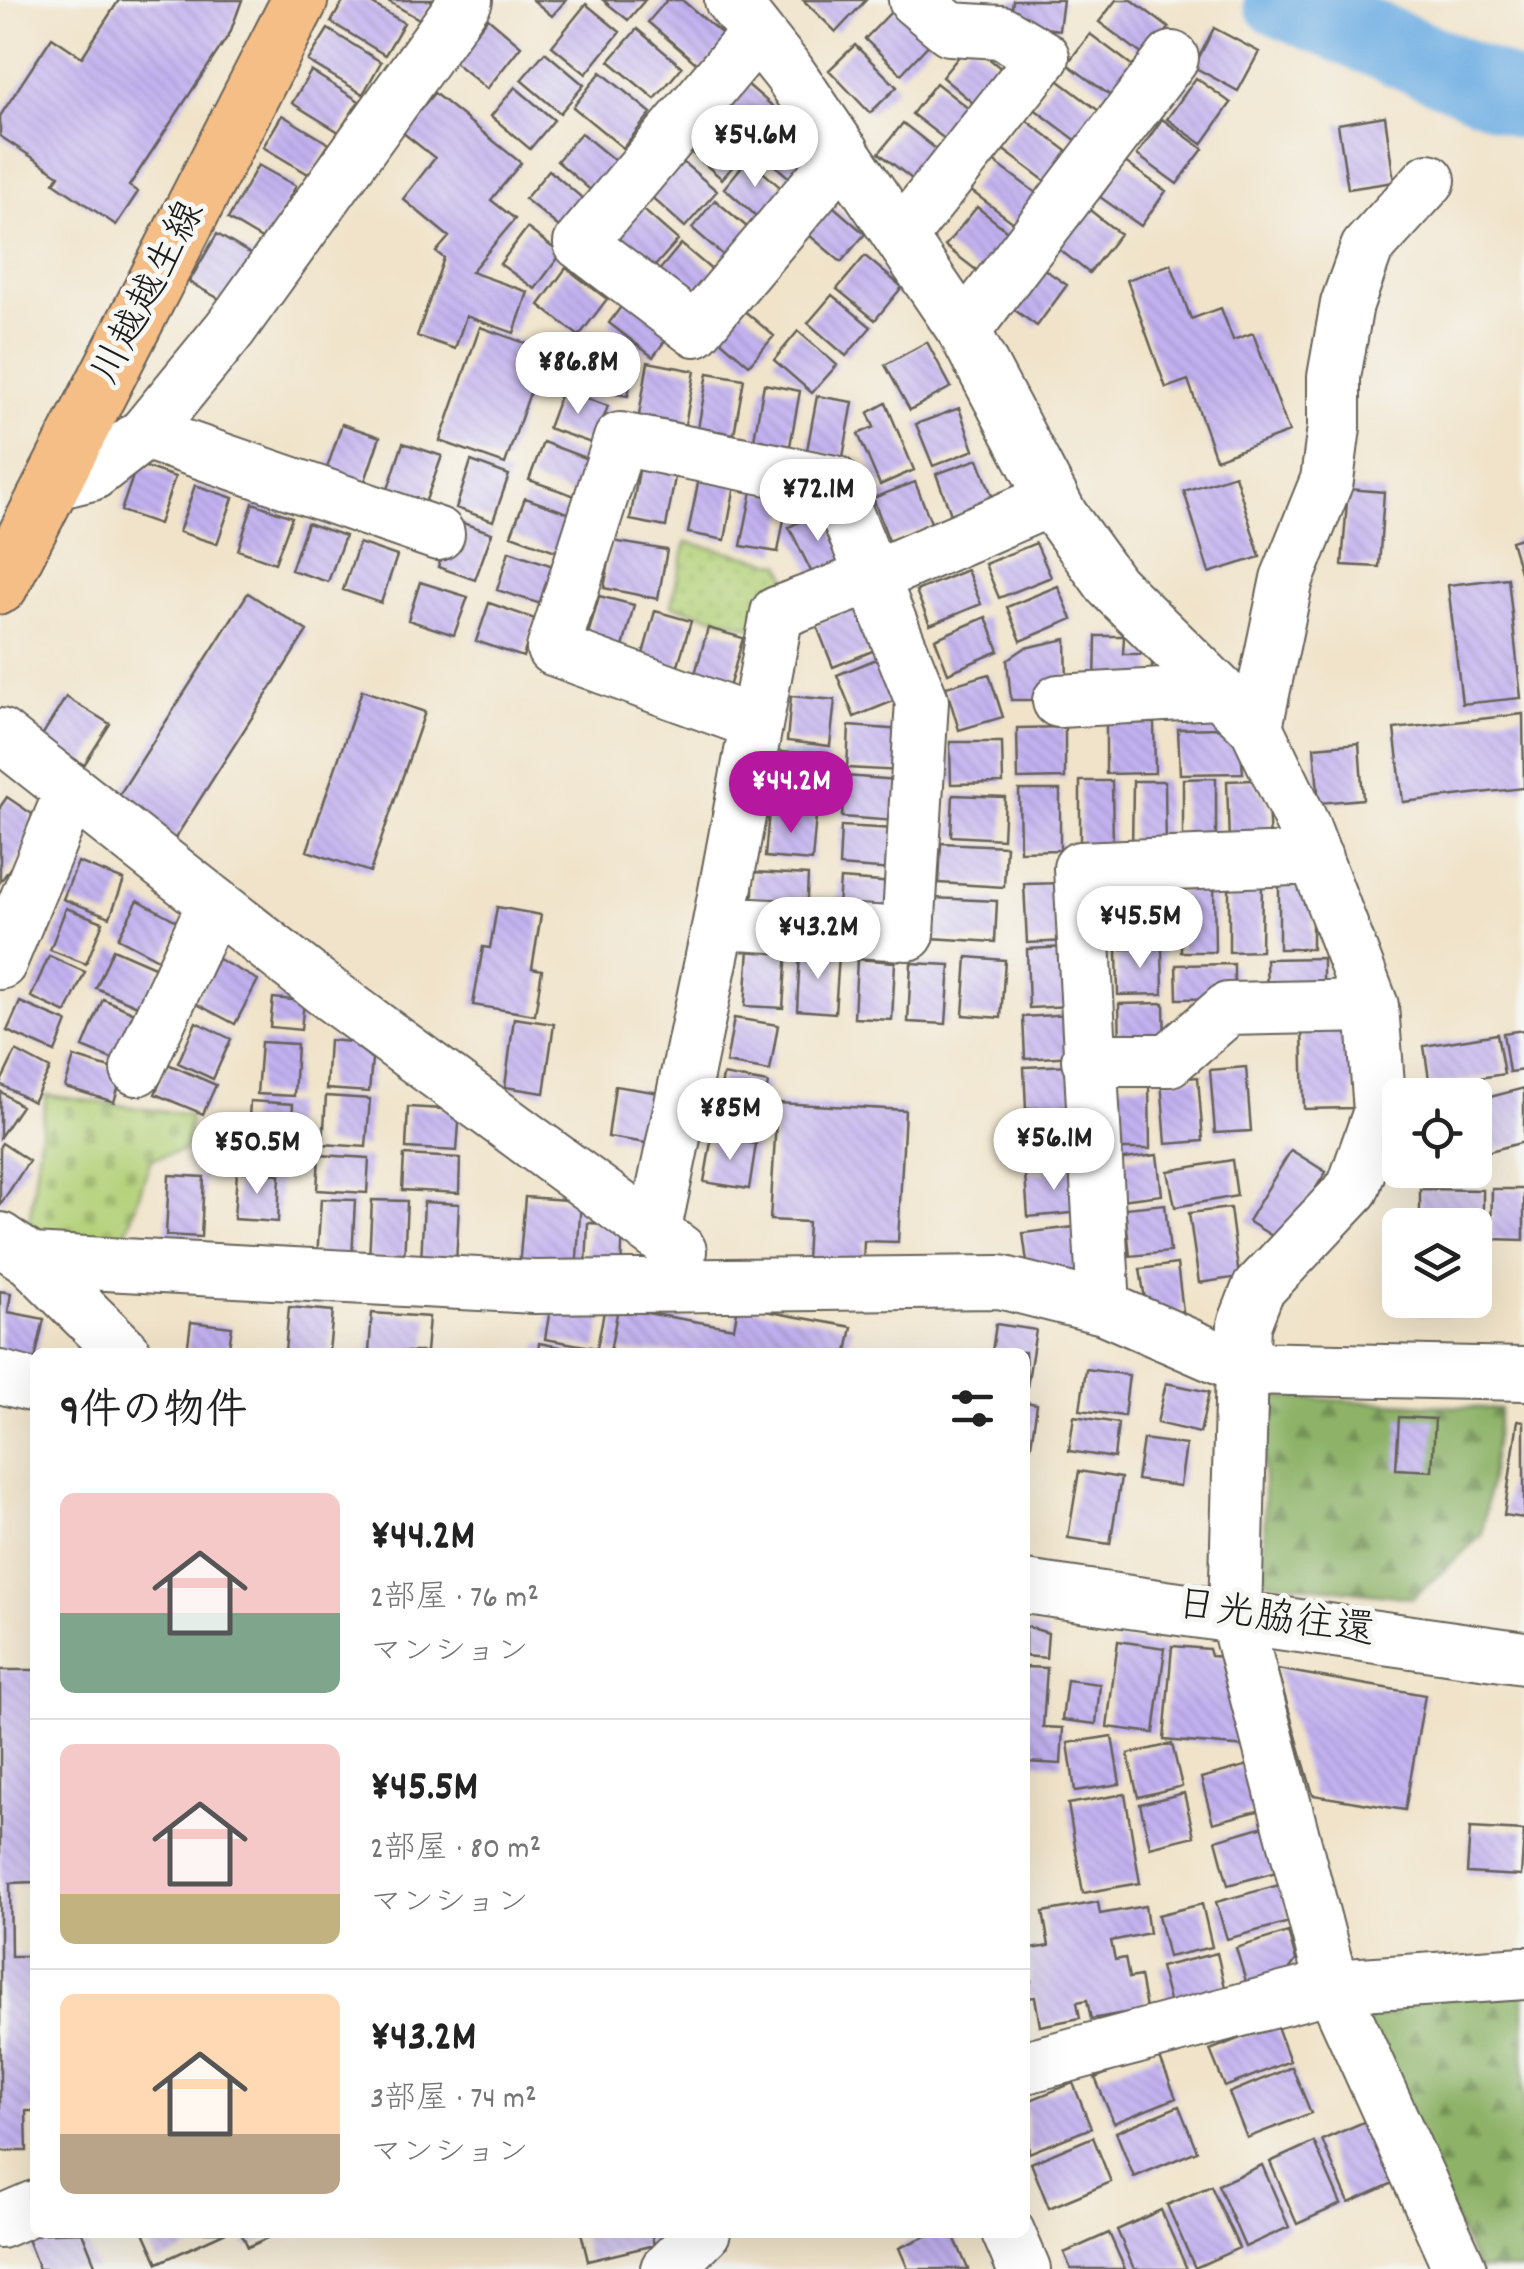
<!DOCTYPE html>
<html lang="ja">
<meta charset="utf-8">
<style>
body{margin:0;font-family:Dekko,"Klee One",sans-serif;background:#f6f6f6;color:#222;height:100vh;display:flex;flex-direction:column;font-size:38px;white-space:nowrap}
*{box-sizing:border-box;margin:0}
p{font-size:32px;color:#767676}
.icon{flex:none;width:55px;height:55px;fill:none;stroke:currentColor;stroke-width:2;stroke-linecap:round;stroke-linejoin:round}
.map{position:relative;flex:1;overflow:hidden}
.side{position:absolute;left:30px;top:1348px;width:1000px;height:890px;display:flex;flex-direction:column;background:#fff;border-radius:15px;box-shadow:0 10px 40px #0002}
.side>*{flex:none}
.fabs{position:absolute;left:1382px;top:1078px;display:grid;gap:20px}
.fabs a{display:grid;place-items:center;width:110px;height:110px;border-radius:15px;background:#fff;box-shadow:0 10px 40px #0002;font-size:50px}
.price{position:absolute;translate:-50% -85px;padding:0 22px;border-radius:35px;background:#fff;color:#222;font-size:32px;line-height:65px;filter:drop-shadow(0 2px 5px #0008)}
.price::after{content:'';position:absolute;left:50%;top:60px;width:30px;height:22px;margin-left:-15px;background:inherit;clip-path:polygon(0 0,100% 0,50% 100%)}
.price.current{background:#b5179e;color:#fff}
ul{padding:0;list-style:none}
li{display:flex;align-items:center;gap:30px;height:250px;padding:0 30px}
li+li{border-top:2px solid #e0e0e0}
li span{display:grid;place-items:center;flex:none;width:280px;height:200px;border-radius:15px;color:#555}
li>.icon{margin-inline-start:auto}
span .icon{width:120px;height:120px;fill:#fffc;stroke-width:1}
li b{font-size:42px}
h2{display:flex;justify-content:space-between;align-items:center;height:120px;padding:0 30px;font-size:42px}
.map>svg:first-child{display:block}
</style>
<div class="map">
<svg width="1524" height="2269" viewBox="0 0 1524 2269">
<defs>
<pattern id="grass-dots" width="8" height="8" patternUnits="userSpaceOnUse" patternTransform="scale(2.5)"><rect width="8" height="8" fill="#b2d077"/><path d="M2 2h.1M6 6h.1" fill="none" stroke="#98b266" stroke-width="1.8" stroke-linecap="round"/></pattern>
<pattern id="forest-firs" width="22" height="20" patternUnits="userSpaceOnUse" patternTransform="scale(2.5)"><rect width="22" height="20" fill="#8db268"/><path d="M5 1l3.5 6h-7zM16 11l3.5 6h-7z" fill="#729055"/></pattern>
<pattern id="cemetery-stones" width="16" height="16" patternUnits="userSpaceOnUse" patternTransform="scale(2.5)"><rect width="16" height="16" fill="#b2d077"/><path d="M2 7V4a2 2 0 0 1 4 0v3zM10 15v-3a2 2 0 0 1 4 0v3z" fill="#98b266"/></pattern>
<pattern id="building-back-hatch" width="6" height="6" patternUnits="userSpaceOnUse" patternTransform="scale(2.5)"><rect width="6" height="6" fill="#c2b1f0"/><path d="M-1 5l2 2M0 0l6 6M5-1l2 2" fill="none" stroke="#a698cd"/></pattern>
</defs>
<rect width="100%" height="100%" fill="#f6f6f2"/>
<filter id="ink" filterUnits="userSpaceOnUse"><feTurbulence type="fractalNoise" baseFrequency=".01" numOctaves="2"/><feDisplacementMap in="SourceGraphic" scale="20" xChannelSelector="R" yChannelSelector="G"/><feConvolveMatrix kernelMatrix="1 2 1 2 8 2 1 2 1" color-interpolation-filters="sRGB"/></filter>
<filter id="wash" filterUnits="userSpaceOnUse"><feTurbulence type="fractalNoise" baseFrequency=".0048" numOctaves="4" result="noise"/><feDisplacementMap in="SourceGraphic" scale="40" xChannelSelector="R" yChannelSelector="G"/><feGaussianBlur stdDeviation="2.25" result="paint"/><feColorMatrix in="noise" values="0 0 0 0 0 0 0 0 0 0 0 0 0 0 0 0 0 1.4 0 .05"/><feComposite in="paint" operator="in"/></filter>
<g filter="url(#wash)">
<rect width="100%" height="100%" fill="#f0e3c9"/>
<path fill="url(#grass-dots)" stroke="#67764a" stroke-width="2.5" d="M686,542L781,564L791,586L751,627L671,605Z"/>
<path fill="url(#forest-firs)" stroke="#546742" stroke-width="2.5" d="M1263,1396L1500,1409L1482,1535L1413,1598L1265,1581Z
M1524,1984V2269H1477L1363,2020L1374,1996Z"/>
<path fill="url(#cemetery-stones)" stroke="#67764a" stroke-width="2.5" d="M46,1095L190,1115L186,1150L151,1159L119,1254L26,1245Z"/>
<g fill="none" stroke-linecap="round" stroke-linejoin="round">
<path stroke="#70afe3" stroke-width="75" d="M1281,0L1524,102"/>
</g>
<g id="blocks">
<path fill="url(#building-back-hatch)" d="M119,0H242L230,33L129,186L138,192L116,225L54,183L59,175L0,136V116L52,37L82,57Z
M344,0H366L404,23L385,55L331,22Z
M386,0H433L421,20Z
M533,0H566L552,16Z
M603,0H645L628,20Z
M667,0H682L728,39L703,69L648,22Z
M803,0H866L836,32Z
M1013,0H1063L1059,30L1010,23Z
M1116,0H1132L1169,28L1147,58L1099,22Z
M586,4L620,32L586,74L552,46Z
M895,8L931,42L901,74L865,39Z
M488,18L521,46L487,89L453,61Z
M1214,28L1259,52L1238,91L1194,67Z
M328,29L381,62L363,94L308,61Z
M637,29L682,67L655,99L609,61Z
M1090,34L1137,69L1115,99L1067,64Z
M970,43L1009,75L980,109L942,77Z
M855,45L897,87L870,113L829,70Z
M545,52L584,85L560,113L521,80Z
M311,71L359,101L339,132L292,103Z
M601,72L651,113L623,148L573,107Z
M739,77L777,110L753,139L715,106Z
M1055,78L1103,114L1081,144L1033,108Z
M1196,78L1231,103L1202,144L1167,119Z
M936,83L974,113L950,143L912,114Z
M515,87L554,120L530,149L491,116Z
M434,93L521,163L491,200L515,219L471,272L528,292L514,333L466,316L455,349L417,336L444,258L436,252L449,237L403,199L435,158L402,132Z
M282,115L329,144L310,175L263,147Z
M1385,116L1394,182L1348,189L1338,124Z
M708,117L747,150L722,179L684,146Z
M1023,118L1071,154L1049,184L1001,148Z
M1162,119L1203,149L1177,184L1137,155Z
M779,120L818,154L794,182L756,149Z
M903,123L941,153L917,183L879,153Z
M581,133L620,165L595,194L557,161Z
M678,158L717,191L685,227L647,193Z
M748,159L787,193L762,221L724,188Z
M992,160L1040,196L1018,226L970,190Z
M1125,162L1166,191L1141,226L1100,197Z
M258,165L296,186L265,241L228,219Z
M549,170L588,203L564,231L525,199Z
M715,200L754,233L730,261L692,228Z
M827,201L865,234L841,262L802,229Z
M639,206L678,240L647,275L609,242Z
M977,207L1011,234L980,273L945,246Z
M1086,207L1120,234L1089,273L1055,246Z
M527,228L561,254L535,289L500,264Z
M217,234L254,256L227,303L189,282Z
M681,244L720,277L696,306L657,273Z
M865,256L902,287L875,320L837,289Z
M1031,260L1067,285L1037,326L1002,301Z
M1171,264L1191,319L1221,308L1233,340L1253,333L1289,432L1216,459L1188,380L1166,388L1127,280Z
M566,268L607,299L579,336L539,305Z
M631,293L675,327L653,357L609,323Z
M832,295L871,327L846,356L808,323Z
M735,303L774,336L749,365L711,332Z
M480,327L545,350L505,464L440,441Z
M798,331L837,365L812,393L774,360Z
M927,342L951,387L910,410L885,365Z
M587,347L635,356L628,396L580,387Z
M648,362L695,371L685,425L639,415Z
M708,373L744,379L734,434L698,428Z
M764,384L800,391L790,446L754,439Z
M562,390L608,406L594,444L548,428Z
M817,396L853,402L843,457L807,450Z
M886,403L914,470L880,485L858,434L874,427L868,413Z
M959,408L974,450L933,466L916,424Z
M342,424L380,437L364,484L326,471Z
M543,442L588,459L575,496L529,480Z
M403,443L442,456L425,503L388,489Z
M978,459L994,501L952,517L936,474Z
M471,461L509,475L493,521L456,508Z
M137,464L175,477L159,524L121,511Z
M640,465L676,472L666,527L630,520Z
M1235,475L1260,557L1209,573L1184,491Z
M699,478L735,485L725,540L688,533Z
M915,482L932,525L889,541L873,498Z
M195,485L233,498L217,544L179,532Z
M1348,489L1384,492L1379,567L1342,565Z
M752,491L788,497L778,552L741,546Z
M525,498L571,514L558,552L511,535Z
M253,503L292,517L275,563L238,550Z
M822,510L847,560L814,577L789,527Z
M454,520L492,533L475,580L438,567Z
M307,523L345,536L328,582L291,570Z
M1524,537V582H1523L1511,541Z
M613,541L667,550L658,599L604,588Z
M359,543L397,556L381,603L343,590Z
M1036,543L1051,577L999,598L985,564Z
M509,551L556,567L544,605L497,590Z
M967,570L981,604L930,625L916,591Z
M1508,578L1521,698L1462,704L1448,585Z
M420,582L468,597L454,635L408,620Z
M1058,586L1072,619L1021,641L1007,607Z
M248,593L307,631L174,840L114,803Z
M599,596L634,605L620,659L584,649Z
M489,603L535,619L523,657L476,641Z
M858,607L875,650L833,667L816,624Z
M655,611L691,621L675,675L640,665Z
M986,617L999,651L948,673L935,639Z
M708,628L743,638L728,691L693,681Z
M1096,636H1124L1123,654H1152V684L1095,683Z
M1066,639L1067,684L1041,700H1011L1007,660L1025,648Z
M879,658L896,700L854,717L837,675Z
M989,674L1003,717L959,730L946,687Z
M362,690L425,712L370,872L307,851Z
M791,696L835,700L830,746L787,741Z
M66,697L110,724L84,765L41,737Z
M1523,714L1524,788L1403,802L1394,729Z
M1106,723H1154L1155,773L1106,774Z
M849,726L903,730L901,771L847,768Z
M1065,727V778L1018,779L1017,728Z
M1221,728L1241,751L1243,773L1180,774L1178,729Z
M950,742H1002L1003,783L951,784Z
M1359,743L1363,799L1319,803L1314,747Z
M781,752L828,756L824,802L777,798Z
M844,776L898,780L896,821L842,817Z
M1216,778V849H1183V779Z
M1253,780L1268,804L1270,842L1229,844L1227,781Z
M1080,781H1112L1113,851H1080Z
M1133,781H1165L1166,852H1132Z
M1019,790H1060V850L1020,851Z
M953,795L1005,797L1003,839L951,836Z
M7,797L32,814L25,848L0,882V807Z
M769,812L816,816L812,861L765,857Z
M841,826L895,829L893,870L839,866Z
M941,843L1006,846L1004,887L939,883Z
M78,862L124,880L110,917L63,899Z
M754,872L808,875L806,917L752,913Z
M1300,878L1312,895V949H1279V879Z
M840,879L894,883L891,924L837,920Z
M1182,882H1214L1215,952H1181Z
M1229,882H1262L1261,951L1229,952Z
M1065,883L1068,941L1027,943L1024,884Z
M1160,890L1161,935L1116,936L1115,891Z
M933,898L997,901L995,942L931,938Z
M138,900L182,924L162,961L118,938Z
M497,907L541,915L532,968L542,970L535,1015L473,1005L483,947L490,948Z
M66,908L103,922L86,964L50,950Z
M1068,947L1071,1006L1029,1008L1027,949Z
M749,948L787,950L783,1008L745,1006Z
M1162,948L1163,994L1118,995L1117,949Z
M113,949L159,969L142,1008L96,988Z
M800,952L839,955L835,1013L797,1010Z
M49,956L85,972L66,1013L31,997Z
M967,957L1005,960L1001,1018L963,1015Z
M1323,958V992L1267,993L1266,959Z
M218,959L258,980L235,1024L195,1003Z
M857,959L895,962L892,1020L854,1018Z
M911,963L950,965L946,1024L908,1022Z
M1234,964V998L1177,999L1176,965Z
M273,998L304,1001L301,1030L270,1027Z
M103,999L139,1015L119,1062L83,1047Z
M20,1002L67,1022L55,1052L7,1031Z
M1164,1003L1165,1049L1120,1050L1119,1004Z
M1071,1014L1073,1056L1025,1059L1023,1017Z
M514,1018L554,1024L544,1093L505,1087Z
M734,1018L778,1025L770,1071L726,1063Z
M196,1022L231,1039L213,1079L178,1063Z
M1302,1026H1352L1353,1108L1304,1109Z
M1524,1030V1070L1509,1072L1503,1033Z
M1497,1034L1504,1074L1430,1086L1424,1046Z
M329,1040L351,1042L372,1059L369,1092L326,1089Z
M261,1042L297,1044L294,1096L257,1094Z
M16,1051L50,1069L33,1102L0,1084Z
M74,1057L123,1072L114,1102L65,1087Z
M168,1064L216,1085L203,1114L155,1094Z
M1072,1065L1074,1107L1026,1109L1024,1067Z
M1246,1067L1251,1131L1215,1133L1210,1070Z
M723,1075L768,1083L760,1128L716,1121Z
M1198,1077L1203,1141L1166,1144L1161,1080Z
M1149,1084L1150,1149H1114L1113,1085Z
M615,1086L660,1093L653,1144L608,1137Z
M1524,1088V1142L1475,1155V1101Z
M0,1091L21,1106L0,1137Z
M326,1096L370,1099L366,1147L323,1144Z
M250,1101L293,1104L290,1153L247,1150Z
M777,1103L905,1110L898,1242L864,1241L863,1264L806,1261L808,1222L770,1220Z
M408,1107L460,1110L457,1151L406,1148Z
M1075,1120L1078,1162L1030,1166L1027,1124Z
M712,1136L756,1144L749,1189L704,1182Z
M2,1143L29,1161L0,1205V1146Z
M1291,1150L1326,1172L1282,1242L1248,1221Z
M319,1155L369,1158L367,1193L317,1190Z
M404,1155L460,1158L459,1193L402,1190Z
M1157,1155L1162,1195L1120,1200L1116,1160Z
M1232,1160L1237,1196L1175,1207L1168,1171Z
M1079,1169L1082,1212L1028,1217L1025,1174Z
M237,1171L280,1174L278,1222L234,1219Z
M169,1175L204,1177L201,1237L166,1235Z
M1420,1189L1483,1190V1315H1420V1300H1475V1225H1420Z
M1492,1189H1524V1240L1491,1239Z
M525,1197L581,1201L576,1271L519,1268Z
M321,1199L355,1200L352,1260L317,1258Z
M372,1200L407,1201L404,1261L369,1259Z
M424,1202L459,1204L456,1264L421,1262Z
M1165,1204L1170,1252L1130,1256L1125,1208Z
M1230,1208L1239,1277L1199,1283L1189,1213Z
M588,1223L623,1225L621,1269L586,1267Z
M1075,1227L1081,1278L1028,1270L1023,1233Z
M1177,1264L1183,1311L1148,1317L1140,1269Z
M0,1291L11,1293L8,1312L44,1319L35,1359L0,1352Z
M552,1297L605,1306L597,1348L545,1339Z
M738,1306L852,1327L847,1352H610L618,1308L734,1328Z
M289,1307L333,1311L329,1352H285Z
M372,1313L429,1317L426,1352H369Z
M191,1322L232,1327L228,1352H187Z
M996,1324L1036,1330L1027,1387L1025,1352H992Z
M539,1343L582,1351L581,1352H538Z
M1086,1369L1129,1375L1124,1416L1080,1410Z
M1166,1383L1209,1392L1200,1433L1157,1423Z
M1025,1402L1037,1404L1031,1445L1025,1444Z
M1074,1416L1118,1423L1114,1458L1069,1451Z
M1399,1417L1435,1419L1432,1471L1396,1469Z
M1518,1420L1524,1421V1518L1504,1515Z
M1143,1439L1186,1445L1180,1486L1137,1480Z
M1079,1471L1121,1478L1110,1544L1068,1538Z
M1025,1626L1048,1633L1046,1658L1025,1656Z
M1118,1641L1165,1648L1154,1733L1107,1727Z
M1172,1646L1209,1649L1211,1656L1224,1657L1248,1747L1164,1740Z
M1025,1667L1047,1668L1043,1727L1063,1728L1061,1764L1025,1762Z
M1277,1669L1425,1695L1405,1810L1313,1795Z
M0,1670H35V1882L10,1883L11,1956H35V2111H26L27,2151H0Z
M1067,1680L1100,1684L1096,1724L1062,1720Z
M1112,1736L1120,1784L1075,1791L1068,1743Z
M1172,1744L1182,1786L1138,1797L1128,1754Z
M1249,1765L1261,1810L1213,1823L1201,1778Z
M1184,1793L1194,1836L1150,1847L1140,1804Z
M1125,1794L1140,1883L1083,1893L1068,1804Z
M1264,1826L1276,1872L1228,1885L1216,1840Z
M1470,1828L1524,1831L1521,1876L1467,1873Z
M1279,1885L1289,1922L1227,1939L1216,1902Z
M1098,1902L1100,1914L1145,1906L1149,1933L1111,1941L1115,1960L1125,1958L1129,1978L1140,1976L1146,2009L1091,2019L1087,2000L1077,2002L1080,2018L1040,2026L1035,1997L1025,1998V1982L1031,1981L1026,1950L1049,1946L1043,1912Z
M1202,1904L1212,1947L1168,1957L1158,1915Z
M1288,1932L1296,1960L1285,1976L1248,1988L1236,1948Z
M1217,1953L1227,1996L1171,2008L1160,1967Z
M1276,2024L1290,2061L1225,2087L1210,2050Z
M1158,2053L1176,2098L1114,2123L1095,2078Z
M1292,2067L1311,2113L1247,2138L1229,2093Z
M1073,2083L1091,2128L1029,2153L1025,2102Z
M1179,2106L1197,2151L1134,2177L1116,2132Z
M1366,2121L1393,2183L1349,2203L1322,2140Z
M1093,2137L1111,2182L1049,2208L1031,2163Z
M1314,2142L1341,2204L1297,2224L1270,2162Z
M1262,2165L1289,2227L1245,2247L1218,2185Z
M1211,2186L1239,2248L1195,2268L1167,2205Z
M1161,2210L1187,2269H1134L1117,2230Z
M82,2232L97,2269H39L25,2234Z
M144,2232H226L158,2263Z
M241,2232H281L248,2247Z
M581,2232H651L654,2245L588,2261Z
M935,2232H952L968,2269H908L899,2248Z
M1109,2233L1125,2269H1071L1064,2253Z"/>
</g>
</g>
<g filter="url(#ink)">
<use href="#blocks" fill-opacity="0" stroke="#666259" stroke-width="2.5"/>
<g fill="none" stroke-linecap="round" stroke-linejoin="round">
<g stroke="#666259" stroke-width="56">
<path id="minor" d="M757,33L580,243L695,330L844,153
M901,236L1043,57L1001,32L950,29L915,0
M964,331L1172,58
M145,433L438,534
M55,483L92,474L145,433L230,329L466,0
M1059,701L1216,692
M1256,727L1287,579L1327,480L1334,427V377L1347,304L1367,248L1429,180
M0,735L327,992L680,1251
M719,923L908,934L922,701L834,482L620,439L553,649L756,723
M0,963L70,794
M1088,1060H1169L1228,1009L1372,1006
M137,1069L213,905
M655,1228L719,923L777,613L875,576L1050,500
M0,1239L31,1260L124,1352
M31,1260L534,1287L1000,1282L1104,1308L1242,1368L1244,1325L1258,1289L1353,1188L1380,1111L1372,1006L1302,823L1256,727L1112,586L1062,517L964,331L789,73L731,0
M1104,1308L1080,868L1316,858
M0,1377L35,1386
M1025,1587L1524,1658
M1025,2067L1332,1986L1524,1973
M0,2222L35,2207
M1008,2232L1024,2269
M667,2269L704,2232
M1460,2269L1332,1986L1235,1614L1242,1368L1524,1374"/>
</g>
<g stroke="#666259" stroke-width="59">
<path id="major" d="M0,586L300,0"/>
</g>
<use href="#minor" stroke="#fff" stroke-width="52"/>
<use href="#major" stroke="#f6be87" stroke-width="55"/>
</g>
</g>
<g text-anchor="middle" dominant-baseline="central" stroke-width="10" stroke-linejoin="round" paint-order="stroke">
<g font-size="40" fill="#1c1c1c" stroke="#f6f6f2">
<text transform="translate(151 294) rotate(-63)">川越越生線</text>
<text transform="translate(1275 1621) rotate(8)">日光脇往還</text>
</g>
</g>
</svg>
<div class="fabs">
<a><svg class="icon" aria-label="locate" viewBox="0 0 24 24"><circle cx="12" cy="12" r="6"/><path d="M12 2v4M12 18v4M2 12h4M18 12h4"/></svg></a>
<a><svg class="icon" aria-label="layers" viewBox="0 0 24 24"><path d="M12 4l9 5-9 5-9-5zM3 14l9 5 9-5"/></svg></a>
</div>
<b class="price" style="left:755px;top:190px">¥54.6M</b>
<b class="price" style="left:578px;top:417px">¥86.8M</b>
<b class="price" style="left:818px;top:544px">¥72.1M</b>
<b class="price current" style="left:791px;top:836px">¥44.2M</b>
<b class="price" style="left:1140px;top:971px">¥45.5M</b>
<b class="price" style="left:818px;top:982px">¥43.2M</b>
<b class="price" style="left:730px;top:1163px">¥85M</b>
<b class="price" style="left:1054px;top:1193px">¥56.1M</b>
<b class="price" style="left:257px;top:1197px">¥50.5M</b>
<section class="side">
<h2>9件の物件<svg class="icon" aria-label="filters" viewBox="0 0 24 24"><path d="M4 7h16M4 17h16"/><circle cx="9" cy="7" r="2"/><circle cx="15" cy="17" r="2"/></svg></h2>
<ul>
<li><span style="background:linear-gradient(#f6c9c9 60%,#7fa58c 0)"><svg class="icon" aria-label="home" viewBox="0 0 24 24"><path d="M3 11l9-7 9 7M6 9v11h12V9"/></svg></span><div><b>¥44.2M</b><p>2部屋 · 76 m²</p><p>マンション</p></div></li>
<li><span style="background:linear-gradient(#f6c9c9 75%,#c2b280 0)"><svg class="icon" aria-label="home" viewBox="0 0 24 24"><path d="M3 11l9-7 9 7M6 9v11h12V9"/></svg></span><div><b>¥45.5M</b><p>2部屋 · 80 m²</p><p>マンション</p></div></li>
<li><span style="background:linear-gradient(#ffd9b3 70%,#b9a48a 0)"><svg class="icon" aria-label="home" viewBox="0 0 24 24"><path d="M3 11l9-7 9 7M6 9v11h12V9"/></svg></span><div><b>¥43.2M</b><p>3部屋 · 74 m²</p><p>マンション</p></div></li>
</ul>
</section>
</div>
